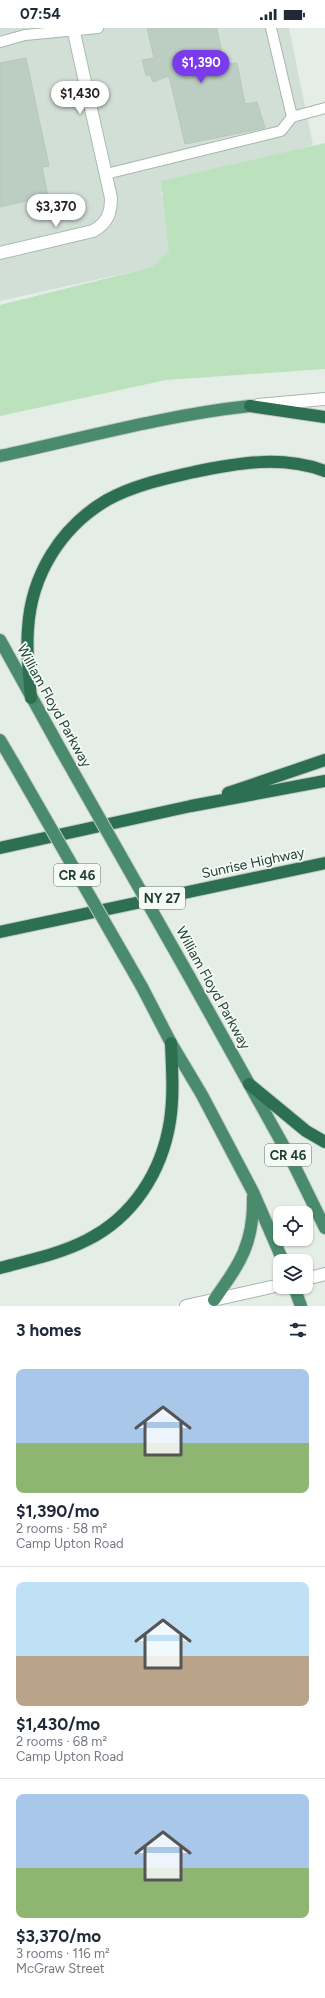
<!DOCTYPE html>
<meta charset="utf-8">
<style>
body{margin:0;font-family:Figtree,sans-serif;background:#f2f2f3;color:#1f2937;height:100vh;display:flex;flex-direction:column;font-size:15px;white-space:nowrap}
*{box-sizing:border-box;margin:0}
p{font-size:13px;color:#747a83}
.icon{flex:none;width:22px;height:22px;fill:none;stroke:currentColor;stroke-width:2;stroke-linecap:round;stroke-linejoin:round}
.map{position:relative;height:1278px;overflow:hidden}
.panel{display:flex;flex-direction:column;background:#fff;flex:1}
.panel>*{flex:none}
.buttons{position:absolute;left:273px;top:1178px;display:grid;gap:8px}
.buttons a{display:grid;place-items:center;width:40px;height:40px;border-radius:8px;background:#fff;box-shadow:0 1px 3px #0004;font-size:20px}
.price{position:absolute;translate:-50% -34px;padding:0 9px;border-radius:14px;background:#fff;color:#222;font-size:13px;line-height:26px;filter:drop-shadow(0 1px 2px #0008)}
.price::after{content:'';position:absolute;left:50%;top:24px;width:12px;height:9px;margin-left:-6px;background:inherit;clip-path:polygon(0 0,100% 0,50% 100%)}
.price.current{background:#7c3aed;color:#fff}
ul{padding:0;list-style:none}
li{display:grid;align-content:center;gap:8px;height:212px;padding:0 16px}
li+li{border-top:1px solid #e0e1e3}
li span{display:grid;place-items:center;height:124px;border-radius:8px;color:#555}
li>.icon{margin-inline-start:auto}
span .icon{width:72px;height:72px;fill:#fffc;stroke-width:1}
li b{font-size:17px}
h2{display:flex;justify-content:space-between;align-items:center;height:48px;padding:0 16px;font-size:17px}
.status{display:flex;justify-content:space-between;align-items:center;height:28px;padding:0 20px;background:#fff;direction:ltr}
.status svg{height:11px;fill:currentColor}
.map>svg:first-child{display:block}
</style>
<div class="status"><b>07:54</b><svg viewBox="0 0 49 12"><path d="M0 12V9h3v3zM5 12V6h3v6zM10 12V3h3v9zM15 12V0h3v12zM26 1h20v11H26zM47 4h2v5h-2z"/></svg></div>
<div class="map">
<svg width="325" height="1278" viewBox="0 0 325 1278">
<rect width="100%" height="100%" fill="#e4eee7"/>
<path fill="#d2dfd6" d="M0,0H289L313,117L161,164L185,232L0,273Z"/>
<path fill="#bce1bd" d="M325,115V341L166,352L0,388V277L152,239L169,223L161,153Z"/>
<path fill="#bccdc2" stroke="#b6c9bc" d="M147,0H217L224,36L237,35L245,76L257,74L265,100L185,116L169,48L153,54L150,47H146L142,32L154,30Z
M26,30L49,138L42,139L48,168L0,179V35Z"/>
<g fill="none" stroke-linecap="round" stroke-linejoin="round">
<g stroke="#a6b7ad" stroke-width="12">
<path id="service" d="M271,0L292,89L325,80
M0,14L25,7L98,0
M106,146L281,103L292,89"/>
</g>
<g stroke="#a6b7ad" stroke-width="14">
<path id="minor" d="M258,377L325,371"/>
</g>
<g stroke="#a6b7ad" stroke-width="14">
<path id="tertiary" d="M306,1251L325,1246
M186,1278L280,1257"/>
</g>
<g stroke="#a5beaf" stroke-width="14">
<path id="secondary" d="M0,225L93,203C107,195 111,186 111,170L73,0"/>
</g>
<g stroke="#c1cac5" stroke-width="14">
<path id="trunk" d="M0,428C83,410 166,387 250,378
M0,612L62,724
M0,712L13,734
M189,948L292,1133L325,1200
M142,959L171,1015L202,1067L253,1164L283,1233
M294,1259L301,1278
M214,1272C240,1235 254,1216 253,1169"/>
</g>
<g stroke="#c1cac5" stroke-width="14">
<path id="motorway" d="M250,378L325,389
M31,670C29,647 26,624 28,601C31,547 61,499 107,472C134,457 164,451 194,444C238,435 281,427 325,443
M228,765L325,732
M0,820L191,778L325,753
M0,904L325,835
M249,1056L306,1103L325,1114
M0,1240C29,1232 60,1226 87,1212C133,1189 162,1144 170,1093C174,1067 172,1040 171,1015"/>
</g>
<use href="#service" stroke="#fff" stroke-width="10"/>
<use href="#minor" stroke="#fff" stroke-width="12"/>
<use href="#tertiary" stroke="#fff" stroke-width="12"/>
<use href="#secondary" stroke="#fff" stroke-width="12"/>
<use href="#trunk" stroke="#498b6c" stroke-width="12"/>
<use href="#motorway" stroke="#2c7051" stroke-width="12"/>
<g stroke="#c1cac5" stroke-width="14" stroke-linecap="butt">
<path id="trunk-bridge" d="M62,724L189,948
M13,734L142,959"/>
</g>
<use href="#trunk-bridge" stroke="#498b6c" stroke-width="12"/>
</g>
<g text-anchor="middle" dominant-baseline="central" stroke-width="3.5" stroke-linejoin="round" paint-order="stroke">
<g fill="#f5faf7" stroke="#61796c" stroke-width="1">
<rect x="54" y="836" width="46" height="22" rx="3"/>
<rect x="139" y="859" width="46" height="22" rx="3"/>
<rect x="265" y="1116" width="46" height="22" rx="3"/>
</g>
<g font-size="13" font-weight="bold" fill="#224231">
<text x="77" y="847">CR 46</text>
<text x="162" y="870">NY 27</text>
<text x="288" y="1127">CR 46</text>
</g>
<g font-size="14" fill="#224231" stroke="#f5faf7">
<text transform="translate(54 678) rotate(61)">William Floyd Parkway</text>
<text transform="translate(253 835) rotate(-12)">Sunrise Highway</text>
<text transform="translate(213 960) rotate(61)">William Floyd Parkway</text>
</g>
</g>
</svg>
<div class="buttons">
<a><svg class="icon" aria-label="locate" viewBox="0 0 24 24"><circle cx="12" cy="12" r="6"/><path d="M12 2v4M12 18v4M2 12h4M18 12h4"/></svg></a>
<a><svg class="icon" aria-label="layers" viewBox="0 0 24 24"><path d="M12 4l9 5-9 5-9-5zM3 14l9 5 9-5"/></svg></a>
</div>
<b class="price current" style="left:201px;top:56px">$1,390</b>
<b class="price" style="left:80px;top:87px">$1,430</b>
<b class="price" style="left:56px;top:200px">$3,370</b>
</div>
<section class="panel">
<h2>3 homes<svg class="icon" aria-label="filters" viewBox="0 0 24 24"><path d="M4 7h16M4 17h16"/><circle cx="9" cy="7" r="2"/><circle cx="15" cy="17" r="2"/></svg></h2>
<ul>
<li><span style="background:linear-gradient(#a9c7e8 60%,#8fb573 0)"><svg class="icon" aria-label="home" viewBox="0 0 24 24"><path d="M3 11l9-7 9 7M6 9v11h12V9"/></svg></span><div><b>$1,390/mo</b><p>2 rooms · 58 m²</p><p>Camp Upton Road</p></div></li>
<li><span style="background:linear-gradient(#bfe0f5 60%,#b9a48a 0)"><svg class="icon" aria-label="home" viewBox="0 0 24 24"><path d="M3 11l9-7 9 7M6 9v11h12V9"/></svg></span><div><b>$1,430/mo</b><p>2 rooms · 68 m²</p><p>Camp Upton Road</p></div></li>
<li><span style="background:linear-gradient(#a9c7e8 60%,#8fb573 0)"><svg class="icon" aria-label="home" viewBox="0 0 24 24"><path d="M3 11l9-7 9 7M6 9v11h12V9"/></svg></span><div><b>$3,370/mo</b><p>3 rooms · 116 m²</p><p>McGraw Street</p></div></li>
</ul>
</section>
